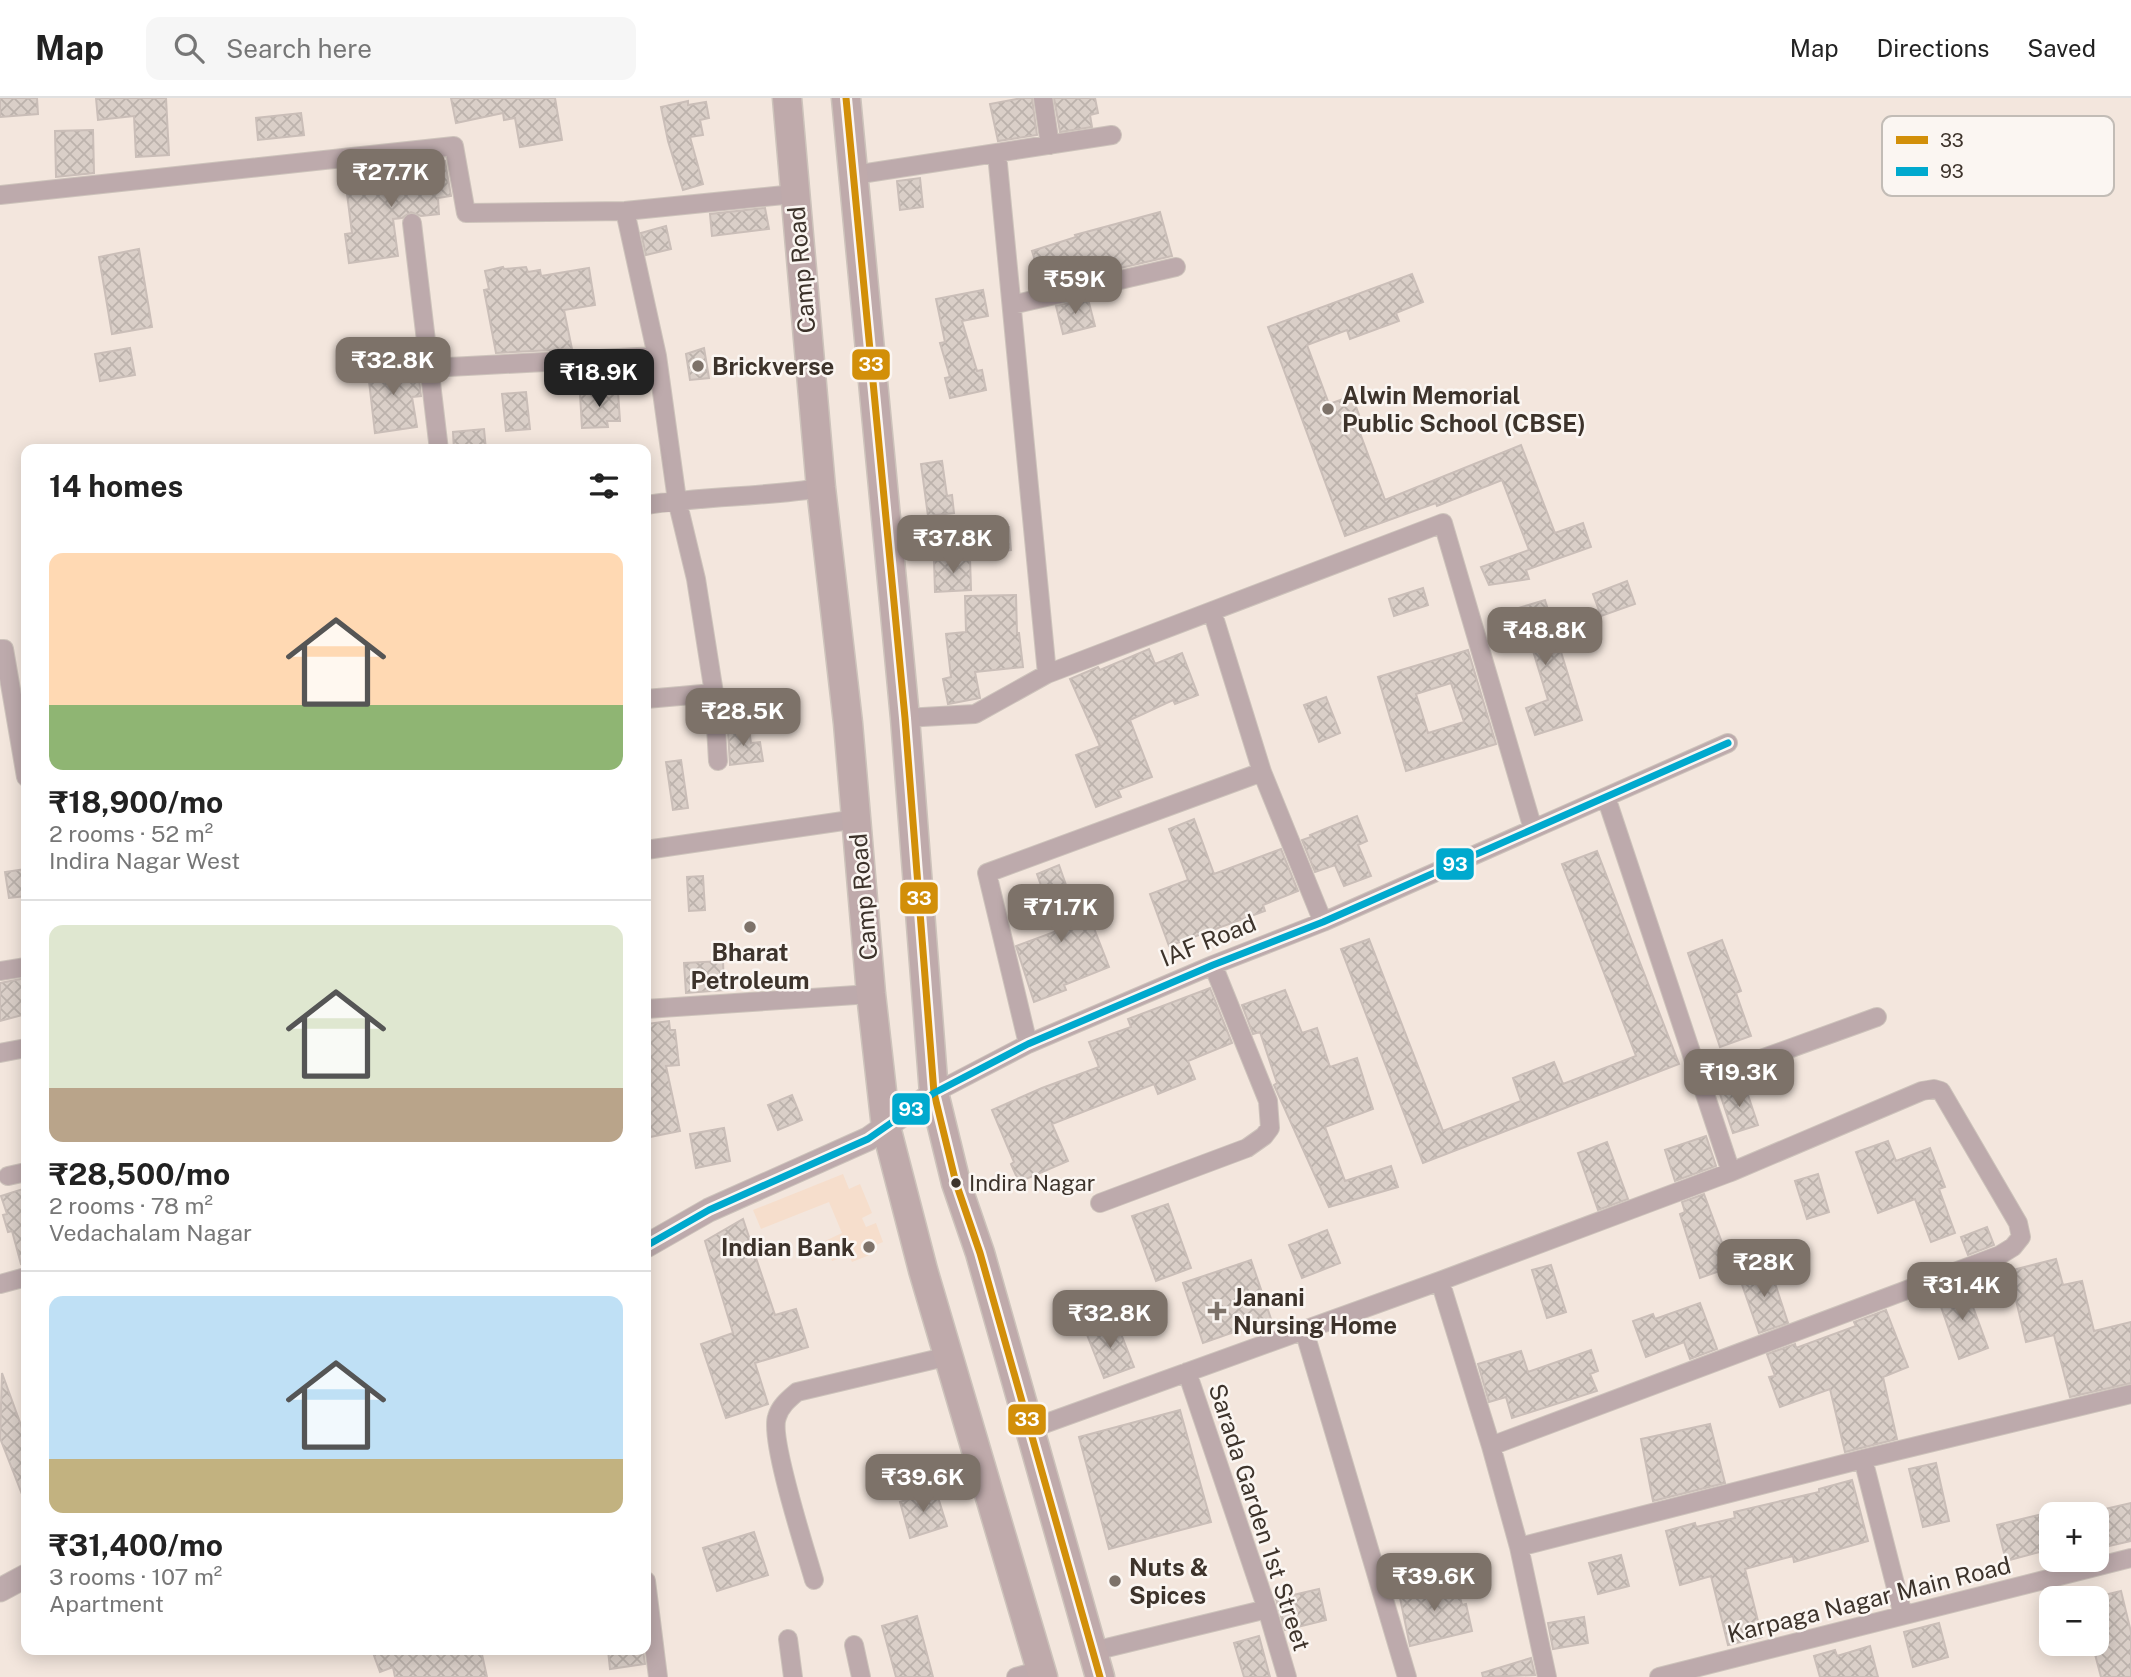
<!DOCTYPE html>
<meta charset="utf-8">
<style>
body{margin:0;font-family:"Public Sans",sans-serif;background:#f6f6f6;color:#222;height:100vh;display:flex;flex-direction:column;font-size:26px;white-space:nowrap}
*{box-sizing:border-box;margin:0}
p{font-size:23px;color:#767676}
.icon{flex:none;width:38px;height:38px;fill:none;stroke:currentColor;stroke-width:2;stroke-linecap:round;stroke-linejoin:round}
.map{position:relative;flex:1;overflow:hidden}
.details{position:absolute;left:21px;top:346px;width:630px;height:1211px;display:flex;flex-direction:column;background:#fff;border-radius:14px;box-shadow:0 4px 18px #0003}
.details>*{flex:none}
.tools{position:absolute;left:2039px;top:1404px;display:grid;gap:14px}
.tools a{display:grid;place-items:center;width:70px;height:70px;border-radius:14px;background:#fff;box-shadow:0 4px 18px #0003;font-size:35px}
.price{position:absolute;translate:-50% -60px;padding:0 16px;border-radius:14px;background:#7d7269;color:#fff;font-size:23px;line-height:46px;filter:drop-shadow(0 2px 4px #0008)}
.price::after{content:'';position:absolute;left:50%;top:42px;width:21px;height:16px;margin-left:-10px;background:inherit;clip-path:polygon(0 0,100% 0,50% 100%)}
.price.current{background:#222;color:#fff}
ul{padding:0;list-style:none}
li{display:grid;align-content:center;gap:14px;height:371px;padding:0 28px}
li+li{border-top:2px solid #e0e0e0}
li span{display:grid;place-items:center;height:217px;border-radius:14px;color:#555}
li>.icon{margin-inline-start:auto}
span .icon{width:126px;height:126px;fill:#fffc;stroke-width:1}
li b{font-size:30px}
h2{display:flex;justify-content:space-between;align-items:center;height:84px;padding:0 28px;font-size:30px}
header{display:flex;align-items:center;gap:42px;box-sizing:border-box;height:98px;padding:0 35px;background:#fff;border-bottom:2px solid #e0e0e0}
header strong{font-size:33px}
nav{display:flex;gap:38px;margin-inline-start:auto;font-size:24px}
.search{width:490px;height:63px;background:#f6f6f6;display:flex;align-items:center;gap:18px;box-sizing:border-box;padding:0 24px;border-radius:14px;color:#767676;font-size:26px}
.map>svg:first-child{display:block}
</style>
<header>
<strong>Map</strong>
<div class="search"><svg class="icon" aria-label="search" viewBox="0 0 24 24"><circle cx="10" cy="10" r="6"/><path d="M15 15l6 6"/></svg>Search here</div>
<nav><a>Map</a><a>Directions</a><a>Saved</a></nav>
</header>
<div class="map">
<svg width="2131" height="1579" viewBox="0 0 2131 1579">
<defs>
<pattern id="building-cross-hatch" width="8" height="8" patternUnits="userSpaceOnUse" patternTransform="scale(1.75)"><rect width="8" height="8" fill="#dacfc8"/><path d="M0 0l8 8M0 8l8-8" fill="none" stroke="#bcb2ac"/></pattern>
</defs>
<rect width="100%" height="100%" fill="#f3e6dd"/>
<path fill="#f6decc" d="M843,1076L849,1091L860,1086L872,1115L862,1120L866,1129L876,1125L883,1144L874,1148L877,1154L852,1164L849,1157L832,1163L825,1143L842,1135L829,1104L761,1131L753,1112Z"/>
<path fill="url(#building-cross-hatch)" stroke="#cabeb8" stroke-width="2" fill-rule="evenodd" d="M0,0H37L38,16L0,19Z
M96,0H166L169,57L136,59L134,18L98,22Z
M451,0H555L562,42L520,49L515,20L504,22L503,15L456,25Z
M1022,0H1032L1037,37L998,43L990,6Z
M1054,0H1095L1098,15L1090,17L1092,29L1060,34Z
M688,3V7L706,4L709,20L700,22L703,37L690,39L703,86L683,92L668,43L661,9Z
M301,15L304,37L258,42L256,20Z
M93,32L94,75L56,79L55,33Z
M445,63L451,98L438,100L439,116L421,118L411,114L402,120L393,121L398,158L349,165L345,136L352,135L346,88L417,77L415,67Z
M920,80L923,109L900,112L897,83Z
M765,110L769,131L712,138L710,116Z
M1160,114L1172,158L1043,188L1032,153L1076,139L1075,137Z
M666,128L671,151L646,157L641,135Z
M139,151L152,229L112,236L99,159Z
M503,169L504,171L526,169L528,174L540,172L541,178L589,170L595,207L564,212L572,251L496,255L484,192L489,191L485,173Z
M1412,176L1423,204L1396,215L1399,223L1350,241L1347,232L1307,247L1329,306L1352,298L1359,317L1354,319L1385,402L1521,347L1555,435L1583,425L1591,449L1526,472L1529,481L1489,487L1481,469L1529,452L1502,382L1437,408L1436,405L1345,438L1268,229Z
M983,192L988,218L962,223L977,273L982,272L986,292L950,300L945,280L950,279L940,245L945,244L936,201Z
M1088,201L1095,228L1063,236L1056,208Z
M130,250L135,277L100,283L95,256Z
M704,250L709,280L690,282L686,256Z
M367,266L418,273L421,298L412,299L417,329L375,335Z
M526,294L530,331L506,333L502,296Z
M618,294L620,323H607L608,329L582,330L580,296Z
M484,331L486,352H454L453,334Z
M942,363L947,398L952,397L954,415L928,418L921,366Z
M1009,429L1011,452L968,456L966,434Z
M970,460L971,492L935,494L934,462Z
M1627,483L1635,506L1601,518L1593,496Z
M1423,490L1428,507L1394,518L1389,501Z
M1016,497L1017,535H1019L1023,569L975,574L980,600L948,606L943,581L951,579L946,536L966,534L965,498Z
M1545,502L1582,622L1535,637L1526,610L1548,602L1526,530L1501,538L1495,517Z
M1149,551L1155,566L1182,555L1198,597L1175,606L1173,602L1130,622L1152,679L1118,692L1121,699L1096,709L1076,657L1100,648L1070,581L1098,569L1100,572Z
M1468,552L1496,646L1406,673L1378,579ZM1451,585L1464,624L1428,635L1416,596Z
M1326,599L1340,635L1319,644L1304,607Z
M749,631L751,645L760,644L763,663L730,667L728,634Z
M681,662L688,710L673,712L666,664Z
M1357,718L1367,743L1358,747L1371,778L1344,788L1335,767L1315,774L1302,742L1311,739L1310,737Z
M1194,721L1214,776L1281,751L1298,793L1263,807L1265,813L1169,848L1150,796L1188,782L1169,731Z
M1597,753L1679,966L1423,1065L1341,851L1369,841L1443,1033L1521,1003L1513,980L1554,964L1563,986L1636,958L1562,766Z
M1059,767L1079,824L1090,820L1109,869L1064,887L1066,892L1034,904L1016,848L1057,833L1037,776Z
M26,771V798L9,800L5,774Z
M703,778L705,812L689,813L687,779Z
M1722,842L1741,893L1736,895L1751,938L1720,949L1688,855Z
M723,863L724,892L686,895L684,865Z
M26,880V916L0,923V885Z
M1210,890L1232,945L1188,963L1195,981L1158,996L1154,986L1052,1026L1068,1063L1019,1084L1011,1066L1014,1064L992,1012L1042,990L1099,969L1089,944L1131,929L1128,921Z
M1285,892L1302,935L1317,930L1330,969L1357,960L1373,1011L1325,1029L1345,1083L1391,1068L1398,1089L1329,1109L1274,987L1277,985L1260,934L1253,936L1242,907Z
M669,923L670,932H675L679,967L666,968L680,1033L650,1039L646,1018V983L650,982L646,926Z
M1745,988L1758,1027L1733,1035L1720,996Z
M792,997L802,1022L778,1032L768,1007Z
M724,1030L730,1063L696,1070L690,1036Z
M1706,1038L1716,1068L1675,1083L1665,1052Z
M1888,1043L1896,1063L1930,1050L1945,1089L1939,1091L1955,1135L1931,1144L1915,1101L1878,1115L1856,1054Z
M1607,1044L1628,1101L1598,1112L1578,1055Z
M1818,1076L1829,1114L1807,1121L1795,1083Z
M26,1090V1165L21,1166L12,1133L8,1134L3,1117L7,1116L1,1098Z
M1704,1096L1731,1169L1700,1180L1680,1116L1685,1114L1682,1104Z
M1168,1106L1191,1170L1156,1183L1132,1118Z
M743,1121L775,1217L796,1211L808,1249L755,1265L768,1306L726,1320L701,1246L733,1235L705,1143Z
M1987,1129L1994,1147L1968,1157L1961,1139Z
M1327,1132L1340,1165L1302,1180L1289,1147Z
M2056,1161L2063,1187L2082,1183L2094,1233L2131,1224V1285L2070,1299L2054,1237L2026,1244L2009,1173Z
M1251,1162L1271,1221L1203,1245L1183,1185Z
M1551,1167L1566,1214L1547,1220L1532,1172Z
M1769,1167L1788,1225L1759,1235L1739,1178Z
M1965,1187L1988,1250L1959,1261L1937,1197Z
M1700,1205L1717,1251L1690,1261L1684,1244L1646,1259L1633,1223L1653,1216L1655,1221Z
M1886,1212L1908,1269L1883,1279L1897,1341L1845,1354L1830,1291L1780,1309L1769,1279L1775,1278L1767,1256L1795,1246L1796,1250L1856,1228L1854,1224Z
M1116,1223L1134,1269L1104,1280L1086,1234Z
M1591,1252L1598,1273L1590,1276L1597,1293L1512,1320L1506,1299L1489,1304L1478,1266L1521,1253L1528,1274Z
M2,1275L26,1341L25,1404L0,1340Z
M1180,1312L1211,1424L1109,1451L1079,1339Z
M1710,1326L1725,1385L1653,1403L1641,1341Z
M1936,1365L1949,1423L1923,1429L1909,1371Z
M1852,1382L1868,1443L1794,1464L1793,1458L1745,1471L1762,1539L1728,1547L1711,1478L1680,1487L1666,1433L1695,1425L1696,1429L1735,1420L1734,1414L1819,1394V1391Z
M936,1393L947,1428L910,1440L900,1404Z
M2131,1405V1443L2096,1451V1413Z
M2051,1414V1451L2006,1463L1997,1427Z
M754,1434L768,1477L717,1493L703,1450Z
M1621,1457L1629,1488L1598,1496L1589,1465Z
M1455,1480L1462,1507L1466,1506L1472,1533L1410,1548L1399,1495Z
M1319,1491L1326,1522L1285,1532L1276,1501Z
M2121,1493L2131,1534V1579H2101L2092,1545H2096V1499Z
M917,1518L933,1579H896L882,1528Z
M1584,1519L1588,1545L1553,1551L1548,1525Z
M1939,1525L1948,1559L1913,1569L1904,1534Z
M1259,1538L1270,1579H1244L1234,1545Z
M1870,1548L1878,1579H1820L1814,1558L1835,1552L1837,1558Z
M372,1552H481L487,1579H395L393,1569L380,1574Z
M608,1552H643L645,1566L610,1571Z
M1531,1560L1535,1577L1483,1579L1482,1575Z"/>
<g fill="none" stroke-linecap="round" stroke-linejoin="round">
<g stroke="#cdc3bb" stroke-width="20">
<path id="minor" d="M1043,0L1050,47
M997,56L1047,576
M854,77L1112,37
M0,97L454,48L466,115L625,113L794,96
M625,113L657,258L677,402L696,481L714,595L646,601
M412,125L439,352
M1012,207L1176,169
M430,270L657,258
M646,407C704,398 763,399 821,390
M1212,513L1262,674L1323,824
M0,551H4L26,679
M714,595L718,663
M905,620L975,616L1047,576L1443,425L1533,731
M1606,699L1731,1074
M646,752L857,721
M0,873L26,869
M646,911L871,896
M1028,946L987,775L1262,674
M0,955L26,950
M1700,983L1877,919
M934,995L1028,946L1213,867L1323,824L1728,645
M8,1078L26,1074
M1100,1105L1247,1050L1264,1038L1270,1030L1268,1003L1213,867
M1440,1183L1491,1348L1519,1449L1547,1579
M0,1186L26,1179
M1304,1232L1407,1579
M1187,1274L1267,1511L1287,1579
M1030,1331L1440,1183L1731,1074L1922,993L1934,991L1941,993L2018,1125L2021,1139L2013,1149L2000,1157L1491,1348
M1863,1361L1903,1517
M1519,1449L1863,1361L2131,1296
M814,1482C806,1454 769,1340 777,1319C780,1308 789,1301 797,1294L949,1258
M646,1483L658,1579
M788,1541L793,1579
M854,1547L861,1579
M1094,1553L1267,1511
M1016,1579L1041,1572
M1659,1579L2131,1460"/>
</g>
<g stroke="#cdc3bb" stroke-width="25">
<path id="tertiary" d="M646,1148L709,1112L868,1041L934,995
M0,1492L26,1478"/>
</g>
<g stroke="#cdc3bb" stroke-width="31">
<path id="primary" d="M787,0L821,390L848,625L871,896L886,1029L923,1172L1043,1579
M846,0L905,620L934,995L956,1085L980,1155L1100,1579"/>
</g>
<use href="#minor" stroke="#bdaaac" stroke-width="18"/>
<use href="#tertiary" stroke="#bdaaac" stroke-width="23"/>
<use href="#primary" stroke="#bfaaab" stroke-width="28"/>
<g stroke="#fbf6f2" stroke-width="12">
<path id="bus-1" d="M846,0L905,620L934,995L956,1085L980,1155L1100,1579"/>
</g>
<g stroke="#fbf6f2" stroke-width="12">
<path id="bus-2" d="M646,1148L709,1112L868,1041L934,995L1028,946L1213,867L1323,824L1728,645"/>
</g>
<use href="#bus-1" stroke="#d28f09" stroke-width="7"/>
<use href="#bus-2" stroke="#00a9ce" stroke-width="7"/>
</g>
<g fill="#7d7269" stroke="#fbf6f2" stroke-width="2.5">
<circle cx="698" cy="268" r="7"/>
<circle cx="1328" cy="311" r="7"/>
<circle cx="750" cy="829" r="7"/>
<circle cx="869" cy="1149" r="7"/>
<path d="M1213.5 1202.5h7v7h7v7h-7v7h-7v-7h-7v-7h7z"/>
<circle cx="1115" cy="1483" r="7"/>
</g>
<circle fill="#3d332b" stroke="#fbf6f2" stroke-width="2.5" cx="956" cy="1085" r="6"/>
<g text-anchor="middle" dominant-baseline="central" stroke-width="5" stroke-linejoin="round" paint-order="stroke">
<g font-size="22" fill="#3d332b" stroke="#fbf6f2" text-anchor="start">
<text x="969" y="1085">Indira Nagar</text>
</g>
<g font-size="24" fill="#3d332b" stroke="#fbf6f2">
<text transform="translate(801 172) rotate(-95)">Camp Road</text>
<text transform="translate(863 799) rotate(-95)">Camp Road</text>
<text transform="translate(1208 842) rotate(-22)">IAF Road</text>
<text transform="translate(1260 1419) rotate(72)">Sarada Garden 1st Street</text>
<text transform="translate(1869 1501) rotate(-14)">Karpaga Nagar Main Road</text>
</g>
<g font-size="24" font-weight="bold" fill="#3d332b" stroke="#fbf6f2" text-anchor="start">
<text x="712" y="268">Brickverse</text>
<text x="1342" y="297">Alwin Memorial<tspan x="1342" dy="28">Public School (CBSE)</tspan></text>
<text x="750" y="854" text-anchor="middle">Bharat<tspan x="750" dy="28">Petroleum</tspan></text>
<text x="855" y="1149" text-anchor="end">Indian Bank</text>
<text x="1233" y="1199">Janani<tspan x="1233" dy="28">Nursing Home</tspan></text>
<text x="1129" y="1469">Nuts &amp;<tspan x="1129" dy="28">Spices</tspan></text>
</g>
</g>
<rect x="1882" y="18" width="232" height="80" rx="10" fill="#fbf6f2" stroke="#c2bcb6" stroke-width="2"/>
<rect x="1896" y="38" width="32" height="8" fill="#d28f09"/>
<rect x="1896" y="69" width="32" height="9" fill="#00a9ce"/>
<g font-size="19" fill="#3d332b">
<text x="1940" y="49">33</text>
<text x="1940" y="80">93</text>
</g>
<g stroke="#fbf6f2" stroke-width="2.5">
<rect x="851" y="250" width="40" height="33" rx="7" fill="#d28f09"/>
<rect x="1435" y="749" width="40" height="34" rx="7" fill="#00a9ce"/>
<rect x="899" y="783" width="40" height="34" rx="7" fill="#d28f09"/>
<rect x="891" y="994" width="40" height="34" rx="7" fill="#00a9ce"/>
<rect x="1007" y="1305" width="40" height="33" rx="7" fill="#d28f09"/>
</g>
<g font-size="19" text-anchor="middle" font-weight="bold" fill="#fff">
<text x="871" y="273">33</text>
<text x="1455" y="773">93</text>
<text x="919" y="807">33</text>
<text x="911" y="1018">93</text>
<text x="1027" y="1328">33</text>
</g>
</svg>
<div class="tools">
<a>+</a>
<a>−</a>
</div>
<b class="price" style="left:391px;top:111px">₹27.7K</b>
<b class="price" style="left:1075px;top:218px">₹59K</b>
<b class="price" style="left:393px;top:299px">₹32.8K</b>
<b class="price current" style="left:599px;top:311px">₹18.9K</b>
<b class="price" style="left:953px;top:477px">₹37.8K</b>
<b class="price" style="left:1545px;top:569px">₹48.8K</b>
<b class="price" style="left:743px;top:650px">₹28.5K</b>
<b class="price" style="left:1061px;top:846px">₹71.7K</b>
<b class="price" style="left:1739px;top:1011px">₹19.3K</b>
<b class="price" style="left:1764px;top:1201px">₹28K</b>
<b class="price" style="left:1962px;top:1224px">₹31.4K</b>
<b class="price" style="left:1110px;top:1252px">₹32.8K</b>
<b class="price" style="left:923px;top:1416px">₹39.6K</b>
<b class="price" style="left:1434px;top:1515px">₹39.6K</b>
<section class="details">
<h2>14 homes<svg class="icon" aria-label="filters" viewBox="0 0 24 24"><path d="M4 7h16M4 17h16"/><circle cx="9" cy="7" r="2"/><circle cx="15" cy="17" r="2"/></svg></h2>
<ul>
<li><span style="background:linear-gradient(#ffd9b3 70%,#8fb573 0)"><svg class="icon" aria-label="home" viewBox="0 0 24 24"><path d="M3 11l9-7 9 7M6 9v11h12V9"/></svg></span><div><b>₹18,900/mo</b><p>2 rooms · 52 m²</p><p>Indira Nagar West</p></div></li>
<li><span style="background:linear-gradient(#dfe7d0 75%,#b9a48a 0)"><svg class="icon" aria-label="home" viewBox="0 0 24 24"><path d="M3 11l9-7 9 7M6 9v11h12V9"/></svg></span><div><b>₹28,500/mo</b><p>2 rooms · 78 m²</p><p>Vedachalam Nagar</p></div></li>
<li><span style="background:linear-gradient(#bfe0f5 75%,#c2b280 0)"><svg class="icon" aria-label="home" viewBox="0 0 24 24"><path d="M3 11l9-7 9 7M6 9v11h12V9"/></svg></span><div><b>₹31,400/mo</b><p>3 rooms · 107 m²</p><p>Apartment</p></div></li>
</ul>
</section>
</div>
